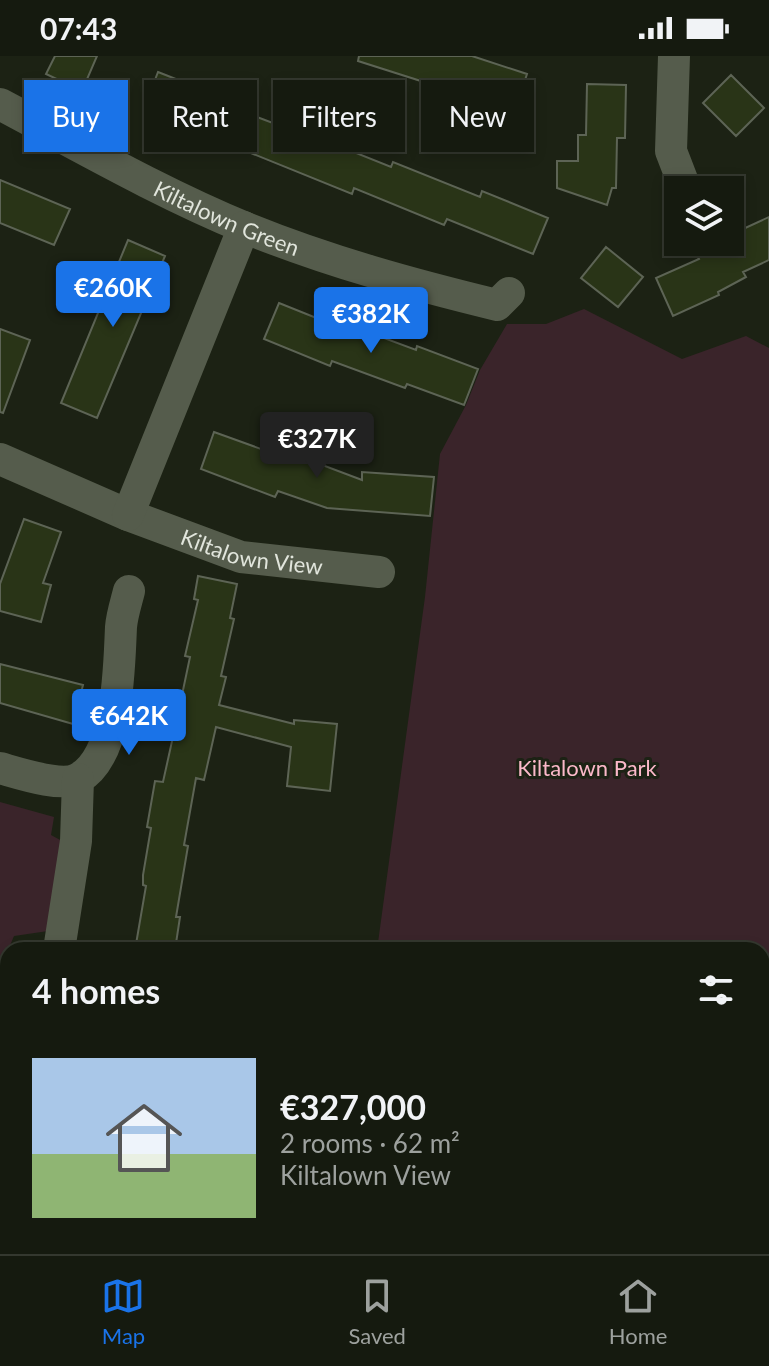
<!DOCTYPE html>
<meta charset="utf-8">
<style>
body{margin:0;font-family:Lato,sans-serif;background:#1e2318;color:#f1f3f6;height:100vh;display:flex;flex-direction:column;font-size:30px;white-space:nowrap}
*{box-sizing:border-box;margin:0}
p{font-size:26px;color:#9da19e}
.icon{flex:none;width:44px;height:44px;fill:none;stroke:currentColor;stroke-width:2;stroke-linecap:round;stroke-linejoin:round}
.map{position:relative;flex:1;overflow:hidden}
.side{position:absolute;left:0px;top:886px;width:770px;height:312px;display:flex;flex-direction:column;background:#151a0f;border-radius:24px 24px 0 0;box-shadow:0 4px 12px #0003,0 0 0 2px #34382f}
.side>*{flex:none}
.hud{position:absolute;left:24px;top:24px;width:722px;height:72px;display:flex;gap:16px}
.buttons{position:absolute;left:664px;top:120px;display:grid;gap:16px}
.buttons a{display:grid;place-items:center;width:80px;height:80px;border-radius:0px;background:#151a0f;box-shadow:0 4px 12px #0003,0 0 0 2px #34382f;font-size:40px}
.price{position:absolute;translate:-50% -68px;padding:0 18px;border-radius:8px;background:#1a73e8;color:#fff;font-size:26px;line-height:52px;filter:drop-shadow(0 2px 4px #0008)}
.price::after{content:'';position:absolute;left:50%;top:48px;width:24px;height:18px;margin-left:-12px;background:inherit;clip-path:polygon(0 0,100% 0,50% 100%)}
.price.selected{background:#222;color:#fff}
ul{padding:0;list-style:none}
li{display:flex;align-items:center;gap:24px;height:200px;padding:0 32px}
li span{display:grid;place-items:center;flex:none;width:224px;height:160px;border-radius:0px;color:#555}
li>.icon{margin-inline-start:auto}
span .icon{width:96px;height:96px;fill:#fffc;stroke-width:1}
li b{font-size:34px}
h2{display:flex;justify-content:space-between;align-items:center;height:96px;padding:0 32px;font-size:34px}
.chip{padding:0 28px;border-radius:0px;background:#151a0f;box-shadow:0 4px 12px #0003,0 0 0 2px #34382f;font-size:28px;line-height:72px}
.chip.selected{background:#1a73e8;color:#fff}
.status{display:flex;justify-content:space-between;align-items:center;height:56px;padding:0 40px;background:#151a0f;direction:ltr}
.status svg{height:22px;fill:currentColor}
.menu{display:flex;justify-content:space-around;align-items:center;height:112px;border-top:2px solid #34382f;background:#151a0f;font-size:22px;color:#9da19e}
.menu a{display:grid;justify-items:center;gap:4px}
.menu .selected{color:#1a73e8}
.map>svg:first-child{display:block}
</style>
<div class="status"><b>07:43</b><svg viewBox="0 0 49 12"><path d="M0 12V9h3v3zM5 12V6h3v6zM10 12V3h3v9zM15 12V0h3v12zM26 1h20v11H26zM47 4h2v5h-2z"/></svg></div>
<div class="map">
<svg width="769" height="1198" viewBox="0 0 769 1198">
<rect width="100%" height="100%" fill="#1c2214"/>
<path fill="#242c18" d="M769,1039V1198H695V1190H762V1040Z"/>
<path fill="#3a242a" d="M584,253L682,303L746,280L769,292V962L762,963V894H377L425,541L440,398L466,349L480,314L507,268H546Z
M0,746L54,761L51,779L62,785L48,875L14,880L8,894V940L0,939Z
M295,1190H355L372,1198H290Z"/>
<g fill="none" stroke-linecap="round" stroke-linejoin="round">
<path stroke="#1b020a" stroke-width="9" d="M290,1198L298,1190"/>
</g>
<path fill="#293417" stroke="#5d6455" stroke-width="2" d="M55,0H97L82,35L46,18Z
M359,0H472L527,18L515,55L358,5Z
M158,16L209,36L207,42L278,69L279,66L391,111L393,106L480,141L482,135L548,162L533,198L447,163L444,169L354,132L352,138L241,93L240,96L190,77L192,71L144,53Z
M731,19L764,52L736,80L703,47Z
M587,28L626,29L625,82H617L616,132H612L607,149L557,132V105H578V79H586Z
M0,124L70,153L54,189L0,167Z
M769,161V204L743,216L746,221L718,236L719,239L673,260L656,222L699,203L697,199L722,186H730V179Z
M128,184L165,200L97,362L61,347Z
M606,191L643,221L618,251L581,222Z
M279,247L366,282L368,276L416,294L417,290L478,313L464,349L407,328L405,332L332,305L330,310L264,283Z
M0,273L30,284L3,357L0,356Z
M214,376L286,402L288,396L362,424V416L434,421L430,460L327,452L278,435L275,441L201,413Z
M24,463L61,476L43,527L51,529L41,566L0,555V528Z
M198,520L237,528L230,562L234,563L221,620L226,621L219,649L294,668V664L337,668L330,735L287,730L291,691L216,671L204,724L196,722L184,789L188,790L176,861H180L175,894H135L146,830L143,829V819L151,772L147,771L155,725L163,726L178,658L190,601L185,600L198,544L194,543Z
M0,608L83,629L73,668L0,647Z"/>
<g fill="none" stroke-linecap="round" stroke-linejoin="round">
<path stroke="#555c4c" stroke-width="16" d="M413,1190L431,1198"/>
<g stroke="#555c4c" stroke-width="32">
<path d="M674,0L671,95L686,134"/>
<path id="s1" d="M0,48C81,91 161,137 246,172C327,205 411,228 497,249L509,237"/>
<path id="s2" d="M0,403L128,459L241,501L379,516"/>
<path d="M128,459L244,171"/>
<path d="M0,712C18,717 63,732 79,722C119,699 119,612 121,571C122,559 126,547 129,535"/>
<path d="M59,894L76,785L78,723"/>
<path d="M0,1033L8,1034"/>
<path d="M256,1198L262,1190"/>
</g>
<path stroke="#67794c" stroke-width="44" d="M0,972L8,973
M762,989L769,988"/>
</g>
<g text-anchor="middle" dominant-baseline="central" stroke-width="6" stroke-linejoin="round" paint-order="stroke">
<g font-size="22" fill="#e1e5dc" stroke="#1c2214">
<text stroke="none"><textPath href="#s1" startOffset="254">Kiltalown Green</textPath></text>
<text stroke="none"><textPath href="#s2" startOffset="270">Kiltalown View</textPath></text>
</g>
<g font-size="22" fill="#fbb8c9" stroke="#1c2214">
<text x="587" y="711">Kiltalown Park</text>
</g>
</g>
</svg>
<div class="buttons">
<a><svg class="icon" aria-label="layers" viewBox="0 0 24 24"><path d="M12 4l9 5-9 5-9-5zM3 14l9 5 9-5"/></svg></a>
</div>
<b class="price" style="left:113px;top:273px">€260K</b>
<b class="price" style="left:371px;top:299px">€382K</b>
<b class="price selected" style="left:317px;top:424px">€327K</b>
<b class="price" style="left:129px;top:701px">€642K</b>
<div class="hud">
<a class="chip selected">Buy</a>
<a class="chip">Rent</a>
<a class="chip">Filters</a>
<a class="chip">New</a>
</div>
<section class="side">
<h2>4 homes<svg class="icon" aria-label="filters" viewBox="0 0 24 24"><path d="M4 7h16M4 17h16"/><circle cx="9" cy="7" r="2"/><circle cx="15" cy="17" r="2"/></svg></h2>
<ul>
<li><span style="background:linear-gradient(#a9c7e8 60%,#8fb573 0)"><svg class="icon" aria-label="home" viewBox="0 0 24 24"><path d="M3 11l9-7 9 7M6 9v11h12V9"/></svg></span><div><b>€327,000</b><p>2 rooms · 62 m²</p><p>Kiltalown View</p></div></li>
</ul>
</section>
</div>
<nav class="menu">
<a class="selected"><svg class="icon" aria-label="map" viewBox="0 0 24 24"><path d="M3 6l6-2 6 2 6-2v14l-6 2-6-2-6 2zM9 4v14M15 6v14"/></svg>Map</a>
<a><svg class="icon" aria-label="saved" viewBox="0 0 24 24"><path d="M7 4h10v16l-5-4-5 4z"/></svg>Saved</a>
<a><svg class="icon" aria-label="home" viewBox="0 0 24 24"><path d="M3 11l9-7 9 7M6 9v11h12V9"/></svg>Home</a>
</nav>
